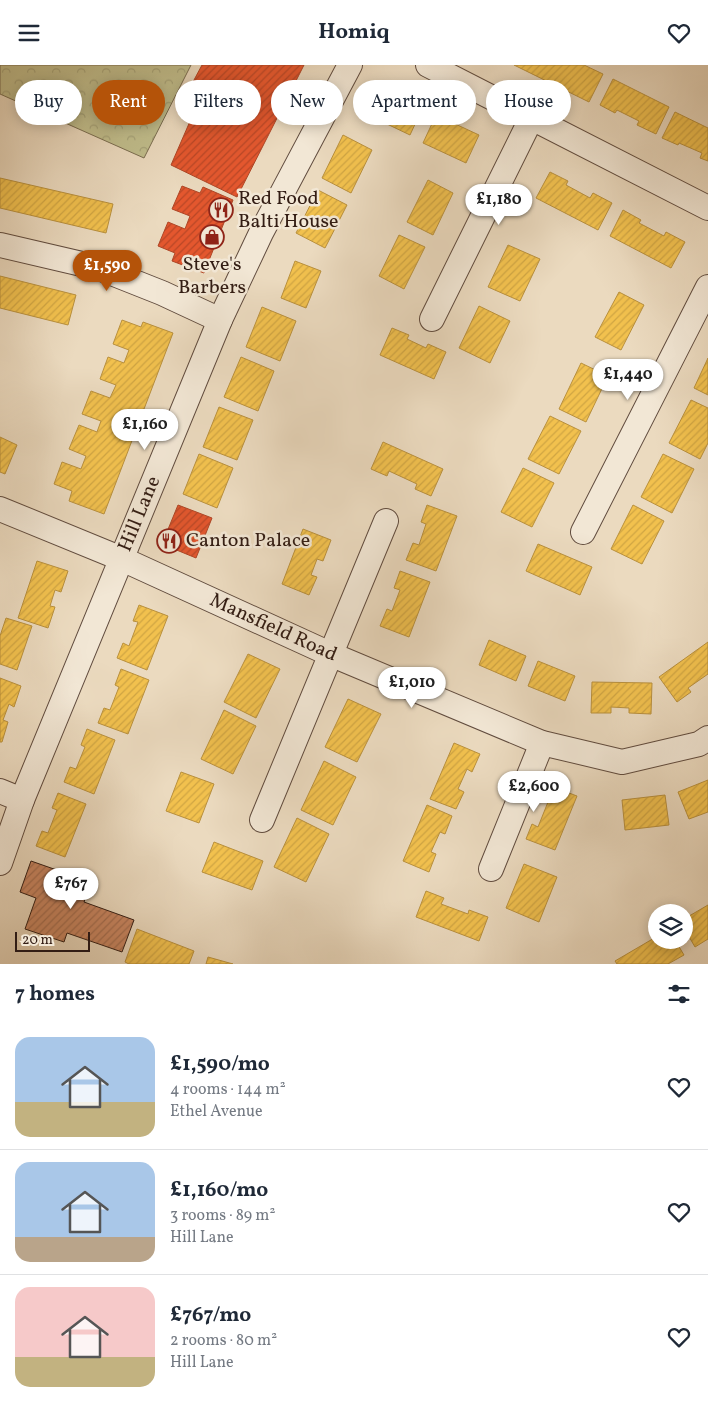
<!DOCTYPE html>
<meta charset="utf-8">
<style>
body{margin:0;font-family:Vollkorn,serif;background:#f2f2f3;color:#1f2937;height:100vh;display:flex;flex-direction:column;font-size:19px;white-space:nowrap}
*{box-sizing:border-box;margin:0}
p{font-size:16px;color:#747a83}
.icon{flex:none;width:28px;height:28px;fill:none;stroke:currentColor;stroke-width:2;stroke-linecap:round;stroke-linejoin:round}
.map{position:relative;height:899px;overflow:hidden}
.sheet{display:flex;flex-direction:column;background:#fff;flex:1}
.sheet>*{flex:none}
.guide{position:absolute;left:15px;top:15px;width:679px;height:45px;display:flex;gap:10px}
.fabs{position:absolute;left:648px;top:839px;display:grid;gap:10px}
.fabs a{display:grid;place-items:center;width:45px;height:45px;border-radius:50%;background:#fff;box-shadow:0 2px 12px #0003;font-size:25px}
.scale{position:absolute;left:15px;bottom:12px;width:75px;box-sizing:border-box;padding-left:5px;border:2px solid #331d14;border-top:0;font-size:14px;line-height:18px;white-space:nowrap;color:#331d14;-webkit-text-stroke:4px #f2e7d5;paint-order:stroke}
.price{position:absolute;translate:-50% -42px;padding:0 11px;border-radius:18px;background:#fff;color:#222;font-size:16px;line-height:32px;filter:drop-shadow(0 1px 2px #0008)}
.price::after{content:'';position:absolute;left:50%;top:30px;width:15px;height:11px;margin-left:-8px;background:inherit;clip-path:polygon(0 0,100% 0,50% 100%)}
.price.on{background:#b45309;color:#fff}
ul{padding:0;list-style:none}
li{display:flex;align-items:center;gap:15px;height:125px;padding:0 15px}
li+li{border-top:1px solid #e0e1e3}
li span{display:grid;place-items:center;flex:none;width:140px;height:100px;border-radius:15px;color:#555}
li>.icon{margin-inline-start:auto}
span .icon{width:60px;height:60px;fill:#fffc;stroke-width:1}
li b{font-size:21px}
h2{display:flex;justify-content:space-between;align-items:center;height:60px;padding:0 15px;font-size:21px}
.pill{padding:0 18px;border-radius:22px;background:#fff;box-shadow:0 2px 12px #0003;font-size:18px;line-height:45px}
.pill.on{background:#b45309;color:#fff}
header{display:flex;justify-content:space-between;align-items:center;height:65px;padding:0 15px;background:#fff;font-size:22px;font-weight:700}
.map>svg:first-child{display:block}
</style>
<header><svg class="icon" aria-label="menu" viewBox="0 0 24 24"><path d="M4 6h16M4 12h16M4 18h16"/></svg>Homiq<svg class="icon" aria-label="heart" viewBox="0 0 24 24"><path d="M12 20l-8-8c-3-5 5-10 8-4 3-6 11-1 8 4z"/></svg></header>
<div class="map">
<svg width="708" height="899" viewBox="0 0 708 899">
<defs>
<pattern id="park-crowns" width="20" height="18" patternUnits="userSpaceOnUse" patternTransform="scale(1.25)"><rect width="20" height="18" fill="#c0bd8c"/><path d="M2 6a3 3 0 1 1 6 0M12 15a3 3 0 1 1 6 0" fill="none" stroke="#a5a278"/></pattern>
<pattern id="homes-hatch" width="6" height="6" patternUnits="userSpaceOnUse" patternTransform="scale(1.25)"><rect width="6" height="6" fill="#f2c14e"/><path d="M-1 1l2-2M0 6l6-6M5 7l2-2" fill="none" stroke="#d0a543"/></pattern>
<pattern id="shops-hatch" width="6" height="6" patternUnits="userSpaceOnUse" patternTransform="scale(1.25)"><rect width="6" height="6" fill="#e4572e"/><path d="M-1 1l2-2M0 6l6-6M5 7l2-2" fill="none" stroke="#b94726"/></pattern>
<pattern id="building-hatch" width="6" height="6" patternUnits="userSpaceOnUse" patternTransform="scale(1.25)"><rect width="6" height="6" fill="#c98662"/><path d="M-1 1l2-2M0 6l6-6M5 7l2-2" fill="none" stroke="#a46d50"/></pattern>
</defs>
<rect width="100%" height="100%" fill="#ebdabf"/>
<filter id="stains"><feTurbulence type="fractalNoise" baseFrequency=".004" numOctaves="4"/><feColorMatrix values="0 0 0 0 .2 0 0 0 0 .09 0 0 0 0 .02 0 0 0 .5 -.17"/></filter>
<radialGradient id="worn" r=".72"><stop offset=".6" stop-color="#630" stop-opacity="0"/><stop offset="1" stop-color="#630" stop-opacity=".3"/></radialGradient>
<path fill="url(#park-crowns)" stroke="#7a6d50" d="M0,0H191L144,93L0,29Z"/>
<path fill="url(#homes-hatch)" stroke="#b9903d" d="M514,0H584L603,9L589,37Z
M613,14L669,42L656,69L637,60L639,56L617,45L615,48L600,40Z
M379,22L423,42L410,70L366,49Z
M675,47L708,63V96L700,93L702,88L679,78L678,80L662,73Z
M436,50L479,70L466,98L423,78Z
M343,70L372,85L351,128L322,113Z
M550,107L568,116L566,120L590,133L593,128L612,138L598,165L536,133Z
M0,113L113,139L106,168L0,143Z
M428,115L453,128L433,170L407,157Z
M318,125L347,140L325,183L296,168Z
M623,145L641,155L639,158L664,171L666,167L685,177L671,203L610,171Z
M399,170L425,182L404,224L379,211Z
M508,180L540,194L520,236L488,222Z
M295,196L321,206L306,243L281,233Z
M0,211L76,230L68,260L0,243Z
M619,227L644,240L621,285L595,272Z
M479,241L510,256L490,298L459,283Z
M262,242L296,256L280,296L246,282Z
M122,255L141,262L143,257L173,268L104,449L69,436L72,426L54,419L62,397L81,404L86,391L69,384L79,360L97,367L101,356L82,349L91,326L110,333L116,320L100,314L108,292L124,298L129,285L113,279Z
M392,263L409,270L407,274L426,283L428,279L446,287L434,314L380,290Z
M241,292L274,306L258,346L224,332Z
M708,293V330L694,323Z
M581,298L608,311L586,357L559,344Z
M691,335L708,343V378L700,394L669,378Z
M219,342L253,355L237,395L203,382Z
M550,351L581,366L559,409L528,394Z
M0,372L17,380L5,409L0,407Z
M383,377L443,404L431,431L415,424L417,419L389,406L387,411L371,404Z
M199,389L233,403L217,443L183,429Z
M663,389L694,404L672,448L641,432Z
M523,403L554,418L532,462L501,447Z
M427,440L457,451L436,506L406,495L413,478L419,480L426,459L421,457Z
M633,440L664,456L642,499L611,484Z
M303,464L331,475L323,496L317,494L311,510L317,512L309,530L282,519Z
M538,479L592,502L580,530L526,506Z
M37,496L68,506L61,527L55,525L50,541L55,542L48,563L18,553Z
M400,506L430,517L409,572L380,561L387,544L392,546L400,525L394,523Z
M139,540L168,551L147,605L117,593L123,578L129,581L138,557L133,556Z
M6,553L32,561L17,605L0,599V571Z
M489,575L526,591L516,616L479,600Z
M708,577V609L688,623L691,627L677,637L659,612Z
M248,589L280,604L256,653L224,637Z
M538,596L575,611L565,636L528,621Z
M121,604L149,615L128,669L98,658L104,643L110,645L119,622L115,620Z
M0,613L21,621L14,642L9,639L3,655L8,657L2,677H0Z
M592,617L652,618L651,649L629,648V643L611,642V648H591Z
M348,634L381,649L357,697L325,682Z
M224,645L256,661L233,709L201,694Z
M87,664L115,675L94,729L64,717L70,702L76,704L85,682L81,680Z
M454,678L480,689L472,707L467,704L458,724L464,727L456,744L430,734Z
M324,696L356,712L333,760L301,745Z
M181,707L214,719L199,758L166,746Z
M708,715V747L689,754L678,727Z
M548,720L577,731L555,785L526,774L532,759L538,762L548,737L542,735Z
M58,728L86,739L65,792L36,781L42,766L48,768L57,745L52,743Z
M665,730L669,760L625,765L622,735Z
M427,740L452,751L445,769L440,767L431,787L436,789L429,807L403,796Z
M297,753L329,769L306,817L274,802Z
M214,777L263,796L252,825L202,807Z
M524,799L557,812L539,857L506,843Z
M426,826L444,833L441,839L468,849L469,845L488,852L479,876L416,852Z
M708,840V874L695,882L684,863V854Z
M137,864L194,886L189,899H129L125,897Z
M656,872V875H675L684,890L668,899H617L615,896Z
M208,892L233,899H206Z"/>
<path fill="url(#shops-hatch)" stroke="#af4626" d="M202,0H304L237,132L171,100L191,54L177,47Z
M182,121L200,128L203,122L233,135L204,208L172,196L175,188L158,181L168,157L185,164L190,151L172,144Z
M178,440L212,453L196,493L162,479Z"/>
<path fill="url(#building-hatch)" stroke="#331d14" d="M31,796L91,817L84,837L134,855L122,887L67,868L64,877L25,864L36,833L20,827Z"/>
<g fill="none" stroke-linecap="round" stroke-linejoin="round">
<g stroke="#614c3f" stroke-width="26">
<g id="street">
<path d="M428,0L708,143"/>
<path d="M0,180L99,203L162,228L220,255"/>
<path d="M432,254L532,52"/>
<path id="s1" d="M0,444L122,494L330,589L542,678L622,697L699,679L708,673"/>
<path d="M583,467L708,222"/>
<path d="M0,726L22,735"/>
<path d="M262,755L386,456"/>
<path id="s2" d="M0,798L22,735L220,255L261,168L350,0"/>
<path d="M491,804L542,678"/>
</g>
</g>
<use href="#street" stroke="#f2e7d5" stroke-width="24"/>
</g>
<defs>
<g id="restaurant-ring" transform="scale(1.25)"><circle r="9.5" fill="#f2e7d5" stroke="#8f2418" stroke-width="1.5"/><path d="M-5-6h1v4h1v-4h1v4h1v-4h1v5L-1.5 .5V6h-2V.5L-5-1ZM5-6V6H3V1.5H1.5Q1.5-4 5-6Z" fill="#8f2418"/></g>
<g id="shop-ring" transform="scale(1.25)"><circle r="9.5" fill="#f2e7d5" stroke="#8f2418" stroke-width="1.5"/><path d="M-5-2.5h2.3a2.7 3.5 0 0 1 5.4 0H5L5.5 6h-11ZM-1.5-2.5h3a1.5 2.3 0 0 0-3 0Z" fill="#8f2418"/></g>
</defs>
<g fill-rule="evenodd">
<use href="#restaurant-ring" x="221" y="145"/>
<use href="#shop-ring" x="212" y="172"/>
<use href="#restaurant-ring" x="169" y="476"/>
</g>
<g text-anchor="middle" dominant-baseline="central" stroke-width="5" stroke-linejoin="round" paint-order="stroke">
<g font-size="20" fill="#331d14" stroke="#f2e7d5" text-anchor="start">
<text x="238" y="134">Red Food<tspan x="238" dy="23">Balti House</tspan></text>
<text x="212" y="200" text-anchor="middle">Steve's<tspan x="212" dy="23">Barbers</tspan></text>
<text x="186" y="476">Canton Palace</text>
</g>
<g font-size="20" fill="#331d14" stroke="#f2e7d5">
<text stroke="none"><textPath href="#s2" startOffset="376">Hill Lane</textPath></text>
<text stroke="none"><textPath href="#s1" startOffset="298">Mansfield Road</textPath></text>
</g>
</g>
<rect width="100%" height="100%" filter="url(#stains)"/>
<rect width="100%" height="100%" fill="url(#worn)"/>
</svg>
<div class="fabs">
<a><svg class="icon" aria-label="layers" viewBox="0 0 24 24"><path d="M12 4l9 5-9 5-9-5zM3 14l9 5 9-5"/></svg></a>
</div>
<div class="scale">20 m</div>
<b class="price" style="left:499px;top:161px">£1,180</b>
<b class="price on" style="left:107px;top:227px">£1,590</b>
<b class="price" style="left:628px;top:336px">£1,440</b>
<b class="price" style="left:145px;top:386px">£1,160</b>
<b class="price" style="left:412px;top:644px">£1,010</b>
<b class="price" style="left:534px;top:748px">£2,600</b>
<b class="price" style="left:71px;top:845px">£767</b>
<div class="guide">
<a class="pill">Buy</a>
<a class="pill on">Rent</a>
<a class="pill">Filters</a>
<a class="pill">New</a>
<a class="pill">Apartment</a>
<a class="pill">House</a>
</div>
</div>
<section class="sheet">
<h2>7 homes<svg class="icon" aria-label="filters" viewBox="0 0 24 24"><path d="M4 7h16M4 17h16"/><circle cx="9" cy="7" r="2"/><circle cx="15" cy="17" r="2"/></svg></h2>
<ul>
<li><span style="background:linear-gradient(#a9c7e8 65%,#c2b280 0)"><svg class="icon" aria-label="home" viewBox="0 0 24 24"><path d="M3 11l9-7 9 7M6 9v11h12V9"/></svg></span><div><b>£1,590/mo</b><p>4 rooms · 144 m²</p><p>Ethel Avenue</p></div><svg class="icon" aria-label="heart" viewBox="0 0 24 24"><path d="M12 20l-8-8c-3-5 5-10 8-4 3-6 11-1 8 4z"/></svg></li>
<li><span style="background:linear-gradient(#a9c7e8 75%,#b9a48a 0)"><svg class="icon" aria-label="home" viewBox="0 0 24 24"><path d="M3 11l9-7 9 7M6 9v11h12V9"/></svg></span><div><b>£1,160/mo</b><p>3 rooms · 89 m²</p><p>Hill Lane</p></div><svg class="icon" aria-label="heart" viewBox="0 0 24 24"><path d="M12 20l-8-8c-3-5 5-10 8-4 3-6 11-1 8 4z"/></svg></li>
<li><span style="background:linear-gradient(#f6c9c9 70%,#c2b280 0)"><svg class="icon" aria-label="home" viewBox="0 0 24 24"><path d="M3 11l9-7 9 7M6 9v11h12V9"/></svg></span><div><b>£767/mo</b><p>2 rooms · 80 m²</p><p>Hill Lane</p></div><svg class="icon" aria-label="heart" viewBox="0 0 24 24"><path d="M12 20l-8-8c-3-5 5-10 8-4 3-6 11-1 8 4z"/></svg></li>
</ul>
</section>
